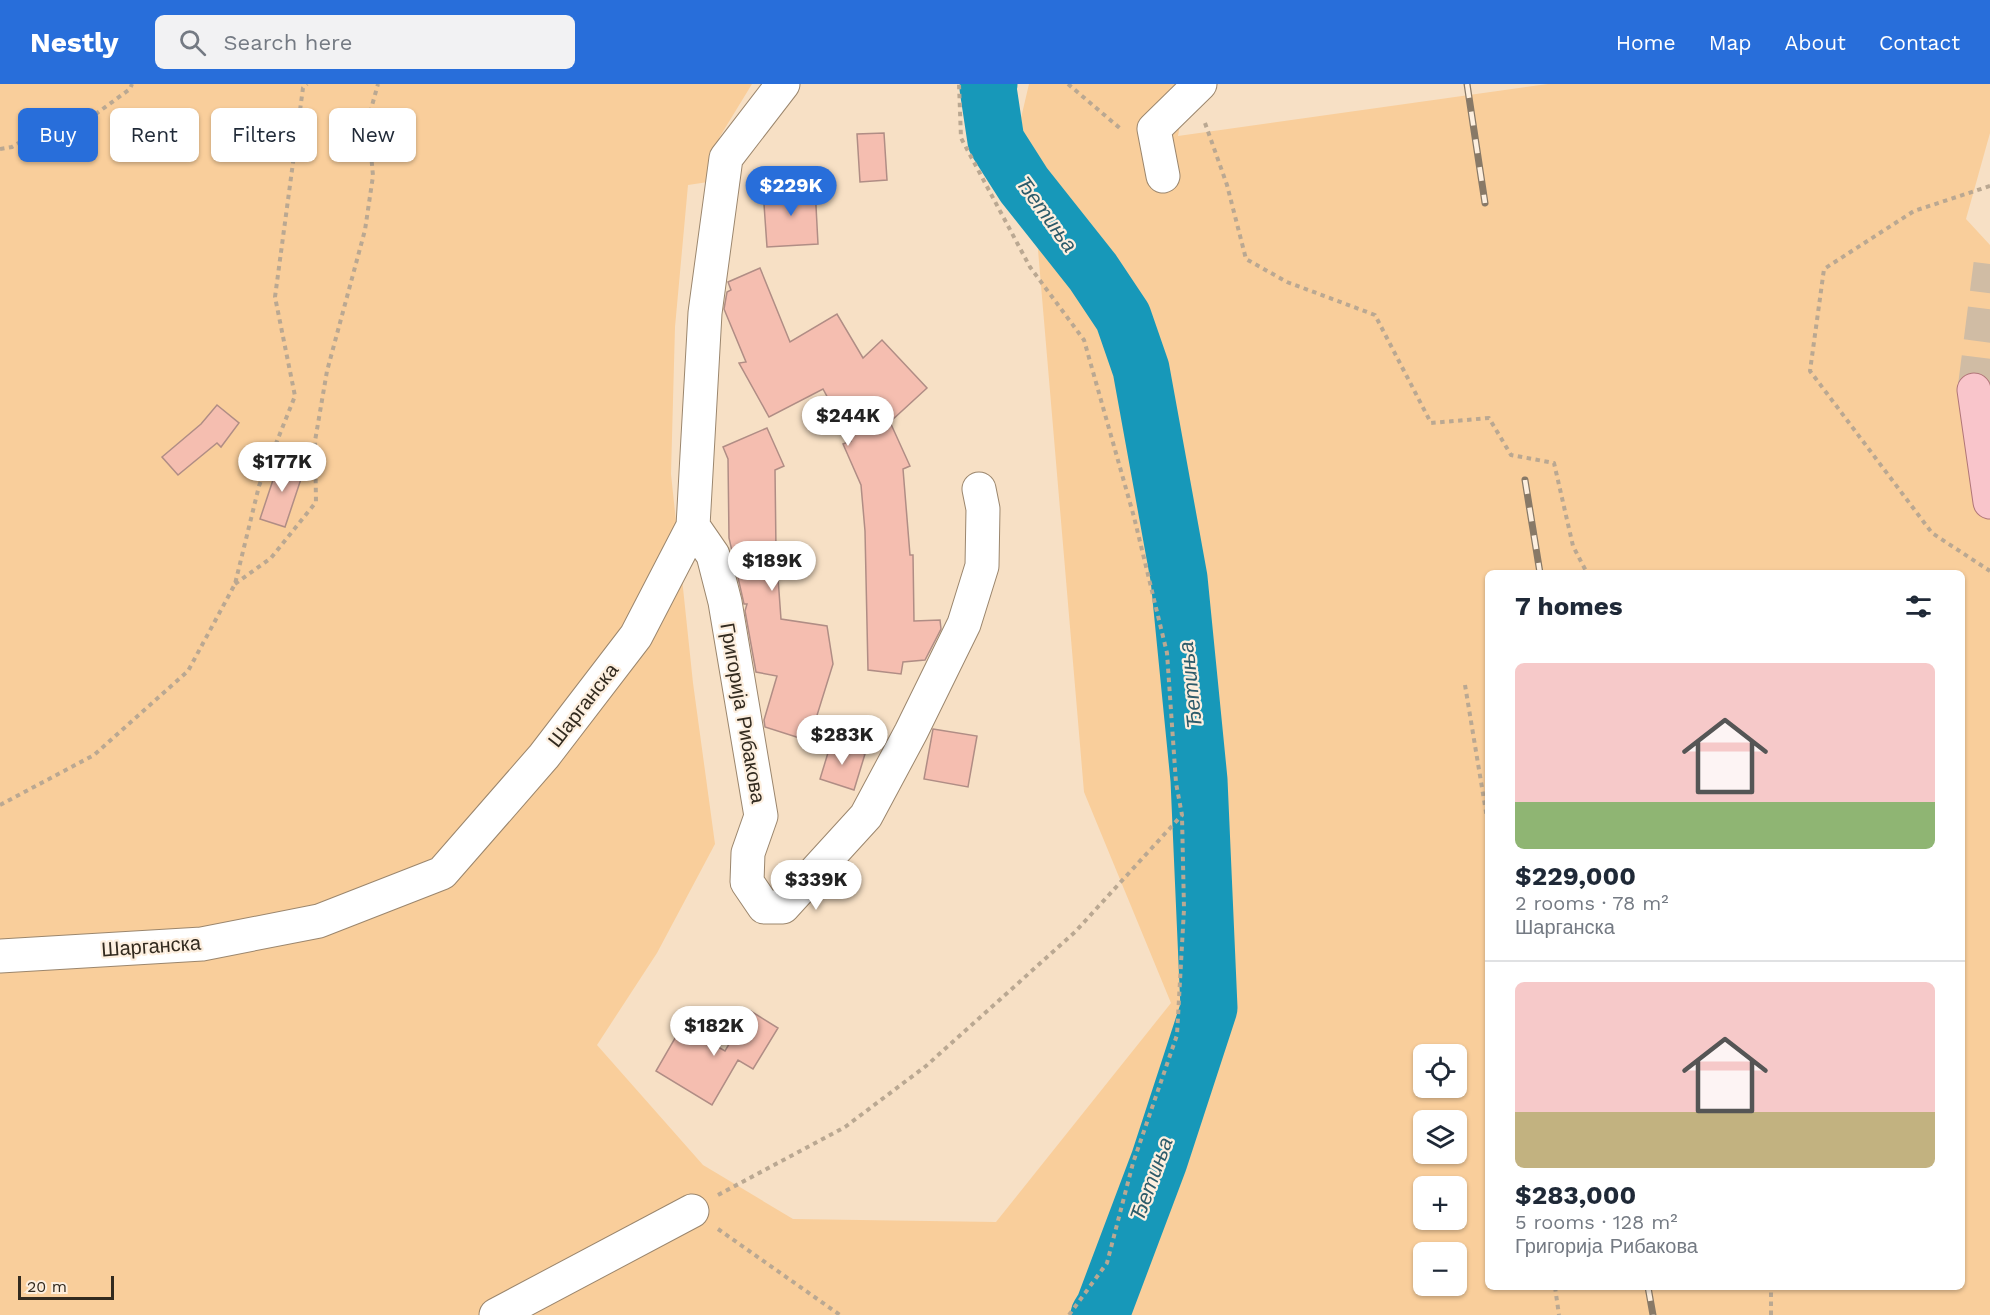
<!DOCTYPE html>
<meta charset="utf-8">
<style>
body{margin:0;font-family:"Work Sans",sans-serif;background:#f2f2f3;color:#1f2937;height:100vh;display:flex;flex-direction:column;font-size:22px;white-space:nowrap}
*{box-sizing:border-box;margin:0}
p{font-size:20px;color:#747a83}
.icon{flex:none;width:33px;height:33px;fill:none;stroke:currentColor;stroke-width:2;stroke-linecap:round;stroke-linejoin:round}
.map{position:relative;flex:1;overflow:hidden}
.sheet{position:absolute;left:1485px;top:486px;width:480px;height:720px;display:flex;flex-direction:column;background:#fff;border-radius:9px;box-shadow:0 2px 4px #0004}
.sheet>*{flex:none}
.banner{position:absolute;left:18px;top:24px;width:570px;height:54px;display:flex;gap:12px}
.controls{position:absolute;left:1413px;top:960px;display:grid;gap:12px}
.controls a{display:grid;place-items:center;width:54px;height:54px;border-radius:9px;background:#fff;box-shadow:0 2px 4px #0004;font-size:30px}
.scale{position:absolute;left:18px;bottom:15px;width:96px;box-sizing:border-box;padding-left:6px;border:3px solid #322a1f;border-top:0;font-size:16px;line-height:21px;white-space:nowrap;color:#322a1f;-webkit-text-stroke:4px #fdefdf;paint-order:stroke}
.price{position:absolute;translate:-50% -51px;padding:0 14px;border-radius:21px;background:#fff;color:#222;font-size:20px;line-height:39px;filter:drop-shadow(0 2px 3px #0008)}
.price::after{content:'';position:absolute;left:50%;top:36px;width:18px;height:14px;margin-left:-9px;background:inherit;clip-path:polygon(0 0,100% 0,50% 100%)}
.price.selected{background:#286eda;color:#fff}
ul{padding:0;list-style:none}
li{display:grid;align-content:center;gap:12px;height:318px;padding:0 30px}
li+li{border-top:2px solid #e0e1e3}
li span{display:grid;place-items:center;height:186px;border-radius:9px;color:#555}
li>.icon{margin-inline-start:auto}
span .icon{width:108px;height:108px;fill:#fffc;stroke-width:1}
li b{font-size:26px}
h2{display:flex;justify-content:space-between;align-items:center;height:72px;padding:0 30px;font-size:26px}
.chip{padding:0 21px;border-radius:9px;background:#fff;box-shadow:0 2px 4px #0004;font-size:21px;line-height:54px}
.chip.selected{background:#286eda;color:#fff}
header{display:flex;align-items:center;gap:36px;box-sizing:border-box;height:84px;padding:0 30px;background:#286eda;color:#fff}
header strong{font-size:28px}
nav{display:flex;gap:33px;margin-inline-start:auto;font-size:21px}
.search{width:420px;height:54px;background:#f2f2f3;display:flex;align-items:center;gap:15px;box-sizing:border-box;padding:0 21px;border-radius:9px;color:#747a83;font-size:22px}
.map>svg:first-child{display:block}
</style>
<header>
<strong>Nestly</strong>
<div class="search"><svg class="icon" aria-label="search" viewBox="0 0 24 24"><circle cx="10" cy="10" r="6"/><path d="M15 15l6 6"/></svg>Search here</div>
<nav><a>Home</a><a>Map</a><a>About</a><a>Contact</a></nav>
</header>
<div class="map">
<svg width="1990" height="1231" viewBox="0 0 1990 1231">
<rect width="100%" height="100%" fill="#f7e0c5"/>
<path fill="#f9ce9b" fill-rule="evenodd" d="M0,0H752L719,54L728,95L688,101L675,243L671,390L693,599L715,760L657,869L597,961L703,1081L793,1135L996,1138L1171,919L1084,708L1033,107L1021,34L1029,0H1187L1178,52L1548,0H1990V49L1966,135L1990,161V1231H0ZM1488,489H1962V1203H1488ZM1424,970H1456V1004H1424ZM1424,1036H1456V1070H1424ZM1424,1102H1456V1136H1424ZM1424,1168H1456V1202H1424Z"/>
<g fill="none" stroke-linecap="round" stroke-linejoin="round">
<path stroke="#1798b9" stroke-width="57" d="M989,0L988,4L996,57L1024,101L1093,188L1123,233L1141,285L1179,494L1199,696L1209,924L1159,1077L1104,1223L1099,1231"/>
</g>
<path fill="#f5beb0" stroke="#b08d85" stroke-width="1.5" d="M884,49L887,96L860,98L857,50Z
M815,103L818,160L767,163L763,106Z
M760,184L790,258L837,230L863,274L882,256L927,304L890,338L910,382L903,385L910,471H913L914,537L940,536L941,545L925,576L903,578L901,590L868,586L865,447L861,401L843,360L851,357L823,305L769,333L739,279L746,278L724,225L727,208L731,206L728,198Z
M217,321L239,339L221,363L217,359L178,391L162,373L201,340Z
M767,344L784,382L775,386L776,466L781,535L827,542L833,580L809,657L765,643L764,636L777,592L756,588L745,527L747,520H744L729,454L728,375L723,363Z
M280,375L305,383L285,443L260,435Z
M933,645L977,652L968,703L924,695Z
M831,659L865,670L854,706L820,695Z
M749,926L778,944L753,985L738,976L712,1021L656,987L682,942L725,967Z"/>
<g fill="none" stroke-linecap="round" stroke-linejoin="round">
<path stroke="#d0bca4" stroke-width="33" stroke-dasharray="33 16" stroke-linecap="butt" d="M1974,306L1990,180"/>
<g stroke="#9b866d" stroke-width="35">
<path id="minor" d="M1163,92L1154,45L1200,0
M693,442L713,471L725,518L761,732L748,769L747,798L764,823H783L866,732L911,648L964,540L982,482L983,425L979,405
M0,872L202,860L319,837L442,789L544,672L636,552L693,442L705,229L726,74L783,0
M496,1231L692,1127"/>
</g>
<g stroke="#b17678" stroke-width="35">
<path id="major" d="M1974,306L1990,418"/>
</g>
<path stroke="#baa892" stroke-width="4" stroke-dasharray="4.5 4.5" stroke-linecap="butt" d="M1068,0L1122,46
M1205,39L1227,101L1246,175L1287,198L1375,231L1431,339L1489,334L1511,371L1554,379L1573,462L1587,489
M0,65L12,63L37,48L58,61L80,53L93,32L130,5L132,0
M1990,102L1914,127L1824,185L1810,287L1932,449L1990,487
M235,500L271,474L316,418L315,357L327,287L365,146L373,92L368,36L378,0
M1465,601L1488,740
M0,721L94,671L188,587L235,500L259,402L295,312L275,213L303,4L307,0
M718,1111L845,1043L926,982L1075,848L1182,731L1176,699L1167,569L1134,433L1084,256L1030,183L961,54L959,0
M718,1145L840,1231
M1555,1203L1559,1231
M1069,1231L1107,1179L1133,1079L1177,951L1184,825L1182,732
M1771,1231V1203"/>
<use href="#minor" stroke="#fff" stroke-width="33"/>
<use href="#major" stroke="#f9c5cb" stroke-width="33"/>
<g stroke="#887967" stroke-width="7">
<path id="rail" d="M1467,0L1485,119
M1525,396L1540,489
M1648,1203L1653,1231"/>
</g>
<use href="#rail" stroke="#fdefdf" stroke-width="4.5" stroke-dasharray="14" stroke-linecap="butt"/>
</g>
<g text-anchor="middle" dominant-baseline="central" stroke-width="4.5" stroke-linejoin="round" paint-order="stroke">
<g font-size="20" fill="#322a1f" stroke="#fdefdf">
<text transform="translate(583 621) rotate(-52)">Шарганска</text>
<text transform="translate(743 629) rotate(80)">Григорија Рибакова</text>
<text transform="translate(151 862) rotate(-4)">Шарганска</text>
</g>
<g font-size="21" font-style="italic" fill="#2c5b6a" stroke="#fdefdf">
<text transform="translate(1047 130) rotate(54)">Ђетиња</text>
<text transform="translate(1190 601) rotate(-96)">Ђетиња</text>
<text transform="translate(1151 1095) rotate(-70)">Ђетиња</text>
</g>
</g>
</svg>
<div class="controls">
<a><svg class="icon" aria-label="locate" viewBox="0 0 24 24"><circle cx="12" cy="12" r="6"/><path d="M12 2v4M12 18v4M2 12h4M18 12h4"/></svg></a>
<a><svg class="icon" aria-label="layers" viewBox="0 0 24 24"><path d="M12 4l9 5-9 5-9-5zM3 14l9 5 9-5"/></svg></a>
<a>+</a>
<a>−</a>
</div>
<div class="scale">20 m</div>
<b class="price selected" style="left:791px;top:133px">$229K</b>
<b class="price" style="left:848px;top:363px">$244K</b>
<b class="price" style="left:282px;top:409px">$177K</b>
<b class="price" style="left:772px;top:508px">$189K</b>
<b class="price" style="left:842px;top:682px">$283K</b>
<b class="price" style="left:816px;top:827px">$339K</b>
<b class="price" style="left:714px;top:973px">$182K</b>
<div class="banner">
<a class="chip selected">Buy</a>
<a class="chip">Rent</a>
<a class="chip">Filters</a>
<a class="chip">New</a>
</div>
<section class="sheet">
<h2>7 homes<svg class="icon" aria-label="filters" viewBox="0 0 24 24"><path d="M4 7h16M4 17h16"/><circle cx="9" cy="7" r="2"/><circle cx="15" cy="17" r="2"/></svg></h2>
<ul>
<li><span style="background:linear-gradient(#f6c9c9 75%,#8fb573 0)"><svg class="icon" aria-label="home" viewBox="0 0 24 24"><path d="M3 11l9-7 9 7M6 9v11h12V9"/></svg></span><div><b>$229,000</b><p>2 rooms · 78 m²</p><p>Шарганска</p></div></li>
<li><span style="background:linear-gradient(#f6c9c9 70%,#c2b280 0)"><svg class="icon" aria-label="home" viewBox="0 0 24 24"><path d="M3 11l9-7 9 7M6 9v11h12V9"/></svg></span><div><b>$283,000</b><p>5 rooms · 128 m²</p><p>Григорија Рибакова</p></div></li>
</ul>
</section>
</div>
